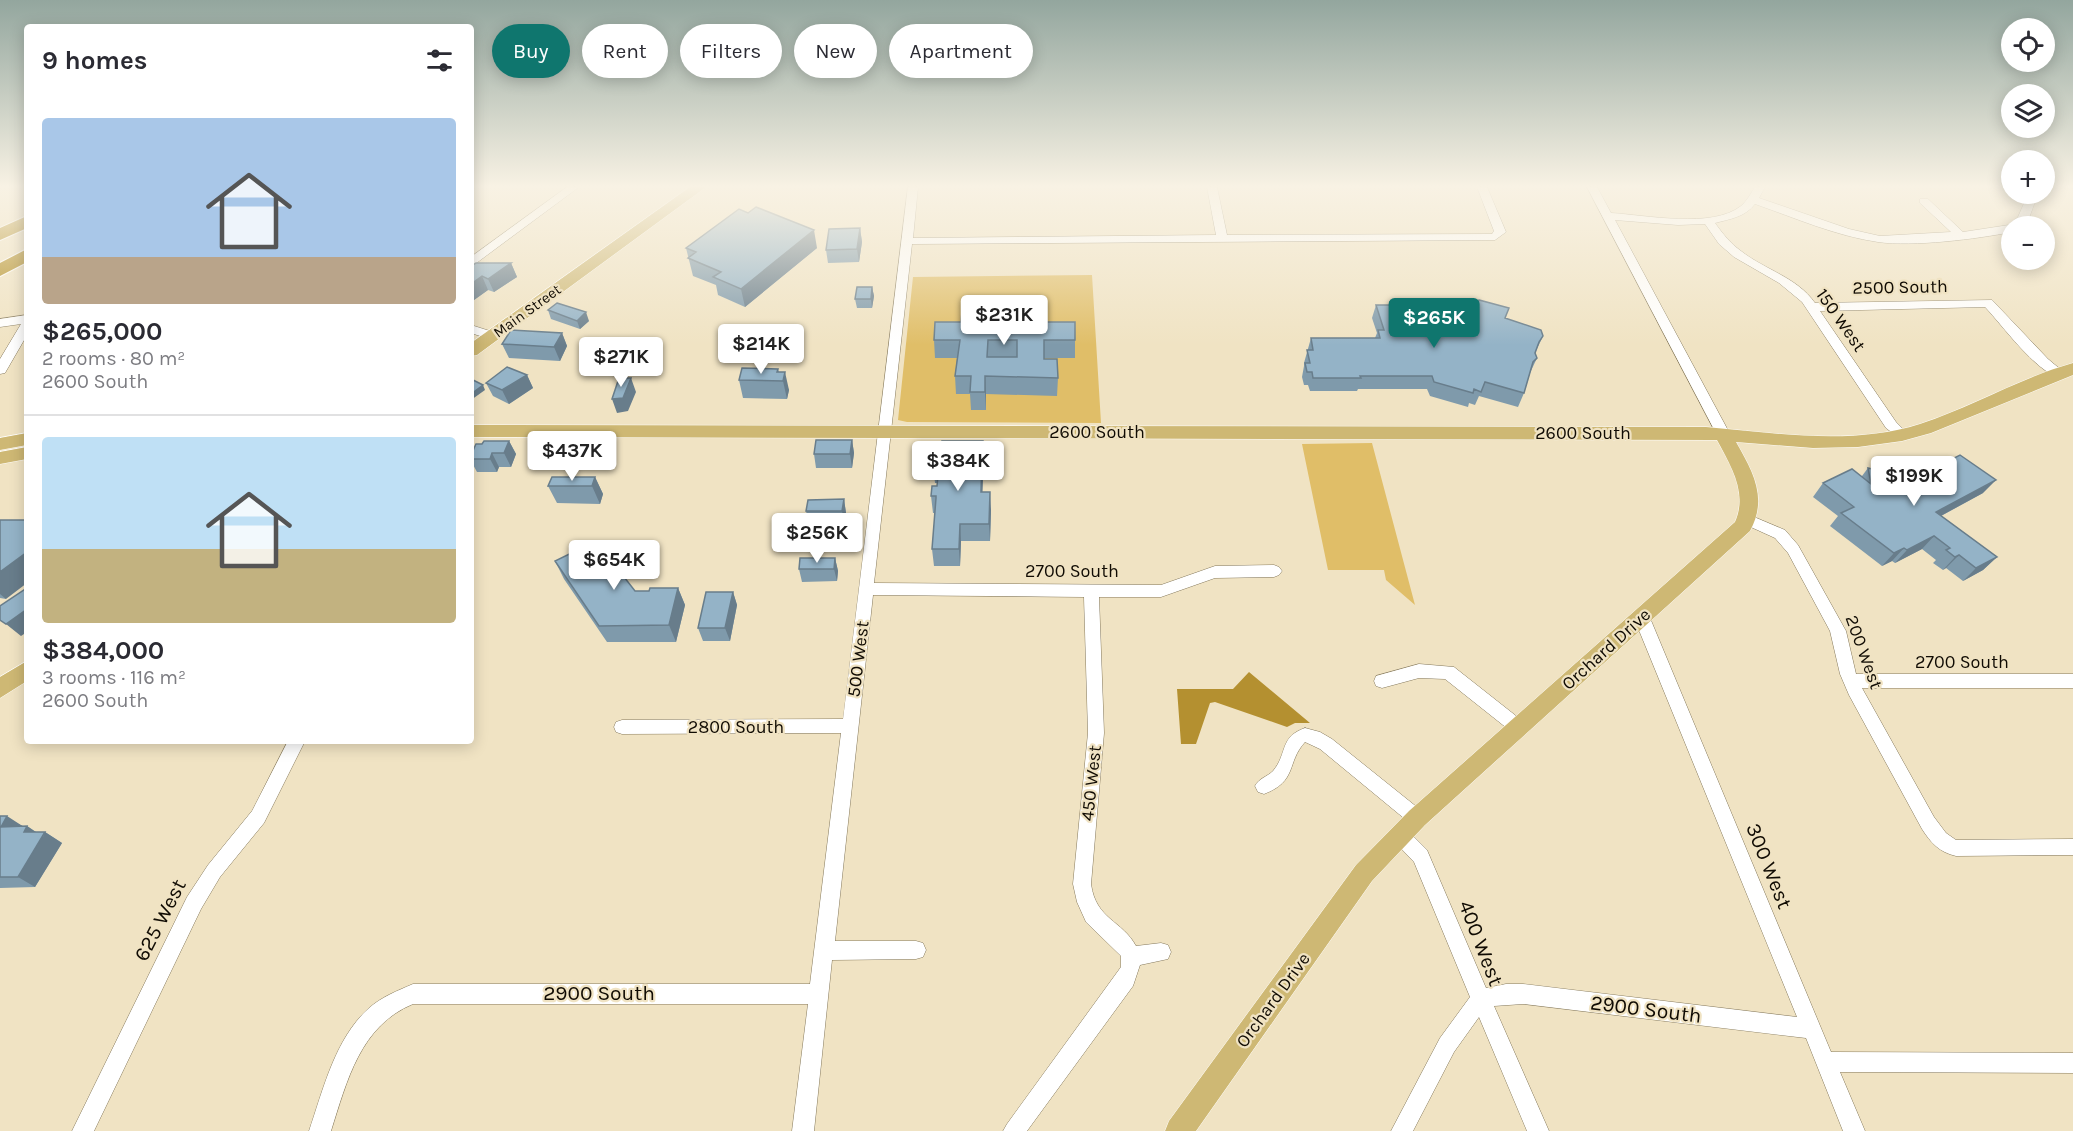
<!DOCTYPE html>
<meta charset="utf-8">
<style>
body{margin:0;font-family:Karla,sans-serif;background:#f2f2f3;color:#2b2b33;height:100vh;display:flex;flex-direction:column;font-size:22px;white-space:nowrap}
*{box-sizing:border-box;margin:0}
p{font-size:20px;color:#7c7c81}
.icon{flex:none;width:33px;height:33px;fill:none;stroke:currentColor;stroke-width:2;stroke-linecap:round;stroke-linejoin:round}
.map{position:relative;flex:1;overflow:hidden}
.side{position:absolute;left:24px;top:24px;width:450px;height:720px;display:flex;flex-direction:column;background:#fff;border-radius:6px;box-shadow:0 3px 15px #0003}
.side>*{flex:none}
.top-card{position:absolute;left:492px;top:24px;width:570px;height:54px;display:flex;gap:12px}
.tools{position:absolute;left:2001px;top:18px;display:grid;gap:12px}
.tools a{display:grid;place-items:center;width:54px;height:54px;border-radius:50%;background:#fff;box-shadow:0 3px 15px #0003;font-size:30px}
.price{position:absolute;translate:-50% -51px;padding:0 14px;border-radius:6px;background:#fff;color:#222;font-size:20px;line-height:39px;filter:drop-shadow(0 2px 3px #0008)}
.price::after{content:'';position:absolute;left:50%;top:36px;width:18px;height:14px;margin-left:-9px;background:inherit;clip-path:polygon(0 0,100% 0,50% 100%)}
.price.selected{background:#0f766e;color:#fff}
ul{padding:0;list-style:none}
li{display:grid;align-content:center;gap:12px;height:318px;padding:0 18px}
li+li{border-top:2px solid #e1e1e2}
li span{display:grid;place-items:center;height:186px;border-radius:6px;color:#555}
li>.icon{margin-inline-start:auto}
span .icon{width:108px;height:108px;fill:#fffc;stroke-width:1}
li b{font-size:26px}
h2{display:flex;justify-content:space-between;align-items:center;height:72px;padding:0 18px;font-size:26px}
.chip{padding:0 21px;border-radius:27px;background:#fff;box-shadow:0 3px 15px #0003;font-size:21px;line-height:54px}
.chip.selected{background:#0f766e;color:#fff}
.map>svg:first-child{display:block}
</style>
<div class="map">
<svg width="2073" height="1131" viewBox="0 0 2073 1131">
<rect width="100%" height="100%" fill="#f0e3c3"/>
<path fill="#e0be68" d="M1092,275L1101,423L907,422L898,420L913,277Z
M1372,443L1415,605L1386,580L1384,570H1328L1302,444Z"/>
<path fill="#b49030" d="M1249,672L1310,723H1295L1287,727L1215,702L1210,703L1196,744H1181L1177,689H1233Z"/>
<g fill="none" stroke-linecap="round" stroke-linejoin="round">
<g stroke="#85795c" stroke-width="1">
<path id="minor" d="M567,187H579L471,267V257Z
M908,187H918L913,238L1216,235L1207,187H1217L1227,235L1492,234L1494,231L1477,187H1487L1506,232L1495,240L912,244L874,583L1161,585L1215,566L1274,565L1279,567L1282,571L1279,575L1274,577L1215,578L1161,597H1099L1104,733L1091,884C1096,920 1122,920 1136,946L1161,943L1168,945L1171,952L1168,959L1140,965L1133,986L1027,1131H1003L1007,1124L1121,967V956L1086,922L1077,902L1073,884L1088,733L1084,597L873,595L835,941H916L923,943L926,950L923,957L916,959L832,960L814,1131H792L808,1004H413C360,1026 347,1081 331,1131H309C323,1090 335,1039 368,1009C381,997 397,991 413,984H810L841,733L622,734L616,732L614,727L616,722L622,720L843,719Z
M1587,187H1597L1611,213C1646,215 1712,229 1741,206C1747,201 1751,193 1755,187H1765L1759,198L1849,229L1880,236L1951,232L1920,203V199H1928L1963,232L2009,225L2018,217L2028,194H2038L2029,218L2020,226H2012V232C1977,239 1913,247 1878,242C1836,236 1795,218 1755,204C1745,217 1730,219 1715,223C1723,234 1730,243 1741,251C1765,270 1797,277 1815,303L1992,300L2048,359L2066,374L2060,378C2035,371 2003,326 1985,307L1820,311L1896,422L1909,435L1902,440L1886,428L1802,302L1779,283L1734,257L1719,244L1705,224L1678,225L1615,220L1730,434L1728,437H1718Z
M27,315V335L5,373L0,374V359L21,324L0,327V319Z
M471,325L496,333L498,336L492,340L471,333Z
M1747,514L1785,530L1798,545L1846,631L1856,674H2073V688H1862L1934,817L1946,833L1956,840L2073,839V855L1956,856C1939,852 1931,843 1922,829L1849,695L1840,674L1830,631L1788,553L1775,538L1742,523L1740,519L1742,515Z
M1642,612L1648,614L1650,618L1831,1052L2073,1053V1073L1840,1072L1865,1131H1843L1806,1038L1523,1004L1494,1006L1549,1131H1527L1479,1017L1454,1052L1413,1131H1391L1440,1038L1470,997L1414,862L1394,841L1391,835L1394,829L1400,827L1406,829L1427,850L1486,988L1506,984H1523L1797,1017L1634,618L1636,614Z
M1419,664L1454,667L1525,723L1527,728L1525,733L1519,735L1513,733L1445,679L1419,678L1382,688L1376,686L1374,681L1376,676Z
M1305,728L1320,732L1332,739L1423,812L1426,818L1423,824L1417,826L1411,824L1320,749L1305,742C1286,763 1298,781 1264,794L1258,792L1255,786C1259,778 1267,777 1273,771C1288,753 1279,737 1305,728Z
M288,741H305L264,823L220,877L201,909L94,1131H72L187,897L208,865L252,811Z"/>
</g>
<g stroke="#fff" stroke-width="1">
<path id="major" d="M690,187H706L477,355L471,356V343Z
M2073,363V375L1931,433L1902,441L1858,447L1813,448L1736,442C1753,472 1768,498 1750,531L1425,825L1372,881L1196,1131H1165L1169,1121L1356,865L1409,811L1735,522C1748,493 1731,466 1717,440L471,437V425L1706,427C1775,433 1852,446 1920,424C1972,407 2020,378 2073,363Z
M27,433V445L0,450V438Z
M27,447V459L0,464V452Z
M27,661V681L0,698V677Z"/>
</g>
<g stroke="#fff" stroke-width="2">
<path id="highway" d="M27,216V228L0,240V228Z
M27,249V262L0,276V263Z"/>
</g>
<use href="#minor" fill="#fff" fill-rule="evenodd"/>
<use href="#major" fill="#ceb874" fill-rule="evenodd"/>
<use href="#highway" fill="#ae8818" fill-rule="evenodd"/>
</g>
<path fill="#7f9aab" d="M860,228L862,242L859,262L828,263L826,250Z
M686,248H817L745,307L718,295L716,285L693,276Z
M511,263L517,277L494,292L488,290L474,300L471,298V266Z
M872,287L874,296L872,308H857L855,299Z
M1414,299L1441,332L1466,335L1505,318L1543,336L1536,351L1535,353L1537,358L1530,373L1524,393L1518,407L1479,396L1475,405L1469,403L1468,407L1430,396L1427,389H1358L1357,391H1310L1308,385H1304L1302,377L1304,366V363L1311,338H1375L1377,333L1372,318L1376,305H1389L1390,302H1413Z
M548,310L589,321L580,329L551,319Z
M989,312V322H1044L1075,340V358H1044V359L1058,378L1057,396L986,394V410H971L970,394H956L955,376L957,358H935L934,340L961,322Z
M562,333L567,346L560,361L509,358L502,344Z
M778,369L779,372L789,390L787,399L743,398L739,380Z
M527,375L533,388L509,404L493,396L486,383Z
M611,439L616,452L611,468H570L564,455Z
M852,440L854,453L852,468H816L814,454Z
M509,441L516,454L511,467H499L497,472H477L471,461V455Z
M984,457L985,475H983L982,492L991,510L990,541H961L960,566H934L932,549L935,513H933L931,496L937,486V483H935L933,465Z
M1868,468L1878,470L1880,468L1901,485L1983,493L1941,516L1997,557L1983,570L1963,581L1946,568L1943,570L1933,563L1936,560L1922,549L1895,563L1892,561L1882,566L1830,526L1838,516L1813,497L1823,483L1862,476Z
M595,477L603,494L600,504L557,503L548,486Z
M844,499L846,513L845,524H809L806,511Z
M0,520L6,599L0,598Z
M835,558L838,571L837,581L802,582L799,569Z
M555,561L635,591H649L678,588L685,605L676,642H607L564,579Z
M733,592L737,605L730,641H703L698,628Z
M0,816L23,826H27L36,832H45L62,843L35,887L0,888Z"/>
<path fill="#687d8b" d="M860,228L862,242L859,262L857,249Z
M814,230L817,248L745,307L741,289Z
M511,263L517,277L494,292L488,279Z
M482,276L488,290L474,300L471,294V284Z
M872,287L874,296L872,308L871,299Z
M586,312L589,321L580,329L577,321Z
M562,333L567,346L560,361L554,347Z
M785,372L789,390L787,399L783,381Z
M527,375L533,388L509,404L502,390Z
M985,376L986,394V410L985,392Z
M631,378L636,392L628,411L617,413L612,399Z
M483,385L485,390L471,400V394Z
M611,439L616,452L611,468L605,455Z
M852,440L854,453L852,468L850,454Z
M509,441L516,454L511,467L504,453Z
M492,453L499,467L497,472L490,459Z
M982,457L983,475L982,510L981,492Z
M595,477L603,494L600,504L592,486Z
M1996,480L1983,493L1924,525L1936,512Z
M990,492L991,510L990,541L989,524Z
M844,499L846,513L845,524L842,511Z
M960,524L961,541L960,566L959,549Z
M1934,536L1922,549L1895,563L1907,550Z
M1904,548L1892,561L1882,566L1894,553Z
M27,552V583L6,599L0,594V572Z
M1959,555L1946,568L1943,570L1955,557Z
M1997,557L1983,570L1963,581L1976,568Z
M835,558L838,571L837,581L834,569Z
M678,588L685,605L676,642L669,625Z
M733,592L737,605L730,641L725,628Z
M27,609V632L21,636L6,624Z
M7,816L24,827H1Z
M27,826L43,837L45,832L62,843L35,887L18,877L24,832Z"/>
<path fill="#94b3c7" stroke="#687d8b" stroke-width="1.5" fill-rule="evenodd" d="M756,207L814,230L741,289L713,277L721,272L688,258L696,252L686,248L739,209L748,213Z
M860,228L857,249L826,250L829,229Z
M476,263H511L488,279L482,276L471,284V266Z
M857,287H872L871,299H855Z
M1414,299H1430L1441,332L1466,335L1479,300L1509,308L1505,318L1541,330L1543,336L1539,342L1535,353L1537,358L1533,362L1524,393L1485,382L1481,392L1474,389L1473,393L1434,382L1432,376H1360L1361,378H1313L1312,372H1307L1305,363H1310L1307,350H1313L1311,338H1380L1378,330H1384L1376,305H1391L1390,302H1415Z
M557,303L586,312L577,321L548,310Z
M962,312H989L988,322H1016L1017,312H1044V322H1075V340H1044V359H1057L1058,378L985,376V392H970L971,376H955L960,340H934L935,322H961ZM988,340H1017V357H987Z
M511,330L562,333L554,347L502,344Z
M507,367L527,375L502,390L486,383Z
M742,368L778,369L777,372H785L783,381L739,380Z
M619,378H631L623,398L612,399Z
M471,379L483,385L471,394Z
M570,438L611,439L605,455H564Z
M816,440H852L850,454H814Z
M484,441H509L504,453H492L490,459H471V455L476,444H482Z
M942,441H983L984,457H982L981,492H990L989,524H960L959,549H932L936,498V496H931L932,486H937L939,465H933L934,450L942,449Z
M1960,455L1996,480L1936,512L1997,557L1976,568L1959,555L1955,557L1946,550L1950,548L1934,536L1907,550L1904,548L1894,553L1841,513L1854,507L1823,483L1852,469L1871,484L1868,468L1881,471L1880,468L1890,470L1892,479L1901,485Z
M552,477H595L592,486H548Z
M844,499L842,511H806L808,500Z
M0,520H27V552L0,572Z
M596,541L635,591H649L650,588H678L669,625L599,626L555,561Z
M800,558H835L834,569H799Z
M27,588V609L6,624L0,620V606Z
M706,592H733L725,628H698Z
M0,816H7L1,827L27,826L24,832H45L18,877H0Z"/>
<linearGradient id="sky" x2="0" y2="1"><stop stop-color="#93a69e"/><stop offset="0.54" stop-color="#f8f2e4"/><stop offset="1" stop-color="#f8f2e4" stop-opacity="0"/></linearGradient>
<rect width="2073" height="345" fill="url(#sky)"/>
<g text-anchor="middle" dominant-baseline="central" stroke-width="4.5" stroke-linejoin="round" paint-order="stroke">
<g font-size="15" fill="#100b03" stroke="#f0e3c3">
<text transform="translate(527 311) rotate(-36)">Main Street</text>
</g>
<g font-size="18" fill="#100b03" stroke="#f0e3c3">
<text transform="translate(1900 287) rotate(-1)">2500 South</text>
<text transform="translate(1841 320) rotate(55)">150 West</text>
<text x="1097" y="432">2600 South</text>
<text x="1583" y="433">2600 South</text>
<text x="1072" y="571">2700 South</text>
<text transform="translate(1606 649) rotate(-42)">Orchard Drive</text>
<text transform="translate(1864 652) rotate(70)">200 West</text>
<text transform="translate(858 659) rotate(-83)">500 West</text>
<text x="1962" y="662">2700 South</text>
<text x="736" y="727">2800 South</text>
<text transform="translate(1091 783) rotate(-84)">450 West</text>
<text transform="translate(1273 1000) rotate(-54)">Orchard Drive</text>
</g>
<g font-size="21" fill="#100b03" stroke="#f0e3c3">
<text transform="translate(1769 866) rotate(68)">300 West</text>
<text transform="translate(160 920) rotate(-63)">625 West</text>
<text transform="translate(1481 943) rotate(69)">400 West</text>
<text x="599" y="993">2900 South</text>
<text transform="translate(1646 1009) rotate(7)">2900 South</text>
</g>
</g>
</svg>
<div class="tools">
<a><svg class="icon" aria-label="locate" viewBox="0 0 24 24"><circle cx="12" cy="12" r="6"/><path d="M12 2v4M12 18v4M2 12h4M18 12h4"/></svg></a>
<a><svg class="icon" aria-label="layers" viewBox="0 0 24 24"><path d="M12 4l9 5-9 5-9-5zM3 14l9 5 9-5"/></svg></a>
<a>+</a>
<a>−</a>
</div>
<b class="price" style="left:1004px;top:346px">$231K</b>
<b class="price selected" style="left:1434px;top:349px">$265K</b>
<b class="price" style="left:761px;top:375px">$214K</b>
<b class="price" style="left:621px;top:388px">$271K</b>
<b class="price" style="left:572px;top:482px">$437K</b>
<b class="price" style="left:958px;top:492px">$384K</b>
<b class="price" style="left:1914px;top:507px">$199K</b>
<b class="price" style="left:817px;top:564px">$256K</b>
<b class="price" style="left:614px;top:591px">$654K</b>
<div class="top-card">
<a class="chip selected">Buy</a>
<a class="chip">Rent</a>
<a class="chip">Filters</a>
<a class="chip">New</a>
<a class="chip">Apartment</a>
</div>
<section class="side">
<h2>9 homes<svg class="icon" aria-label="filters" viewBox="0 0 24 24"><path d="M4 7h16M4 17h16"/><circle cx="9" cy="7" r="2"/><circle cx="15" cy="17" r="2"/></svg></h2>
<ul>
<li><span style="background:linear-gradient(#a9c7e8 75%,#b9a48a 0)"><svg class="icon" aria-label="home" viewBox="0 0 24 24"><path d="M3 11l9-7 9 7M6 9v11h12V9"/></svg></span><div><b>$265,000</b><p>2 rooms · 80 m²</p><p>2600 South</p></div></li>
<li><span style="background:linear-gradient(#bfe0f5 60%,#c2b280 0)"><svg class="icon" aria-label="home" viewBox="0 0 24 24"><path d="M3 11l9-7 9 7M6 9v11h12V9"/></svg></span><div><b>$384,000</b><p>3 rooms · 116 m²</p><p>2600 South</p></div></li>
</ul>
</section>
</div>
